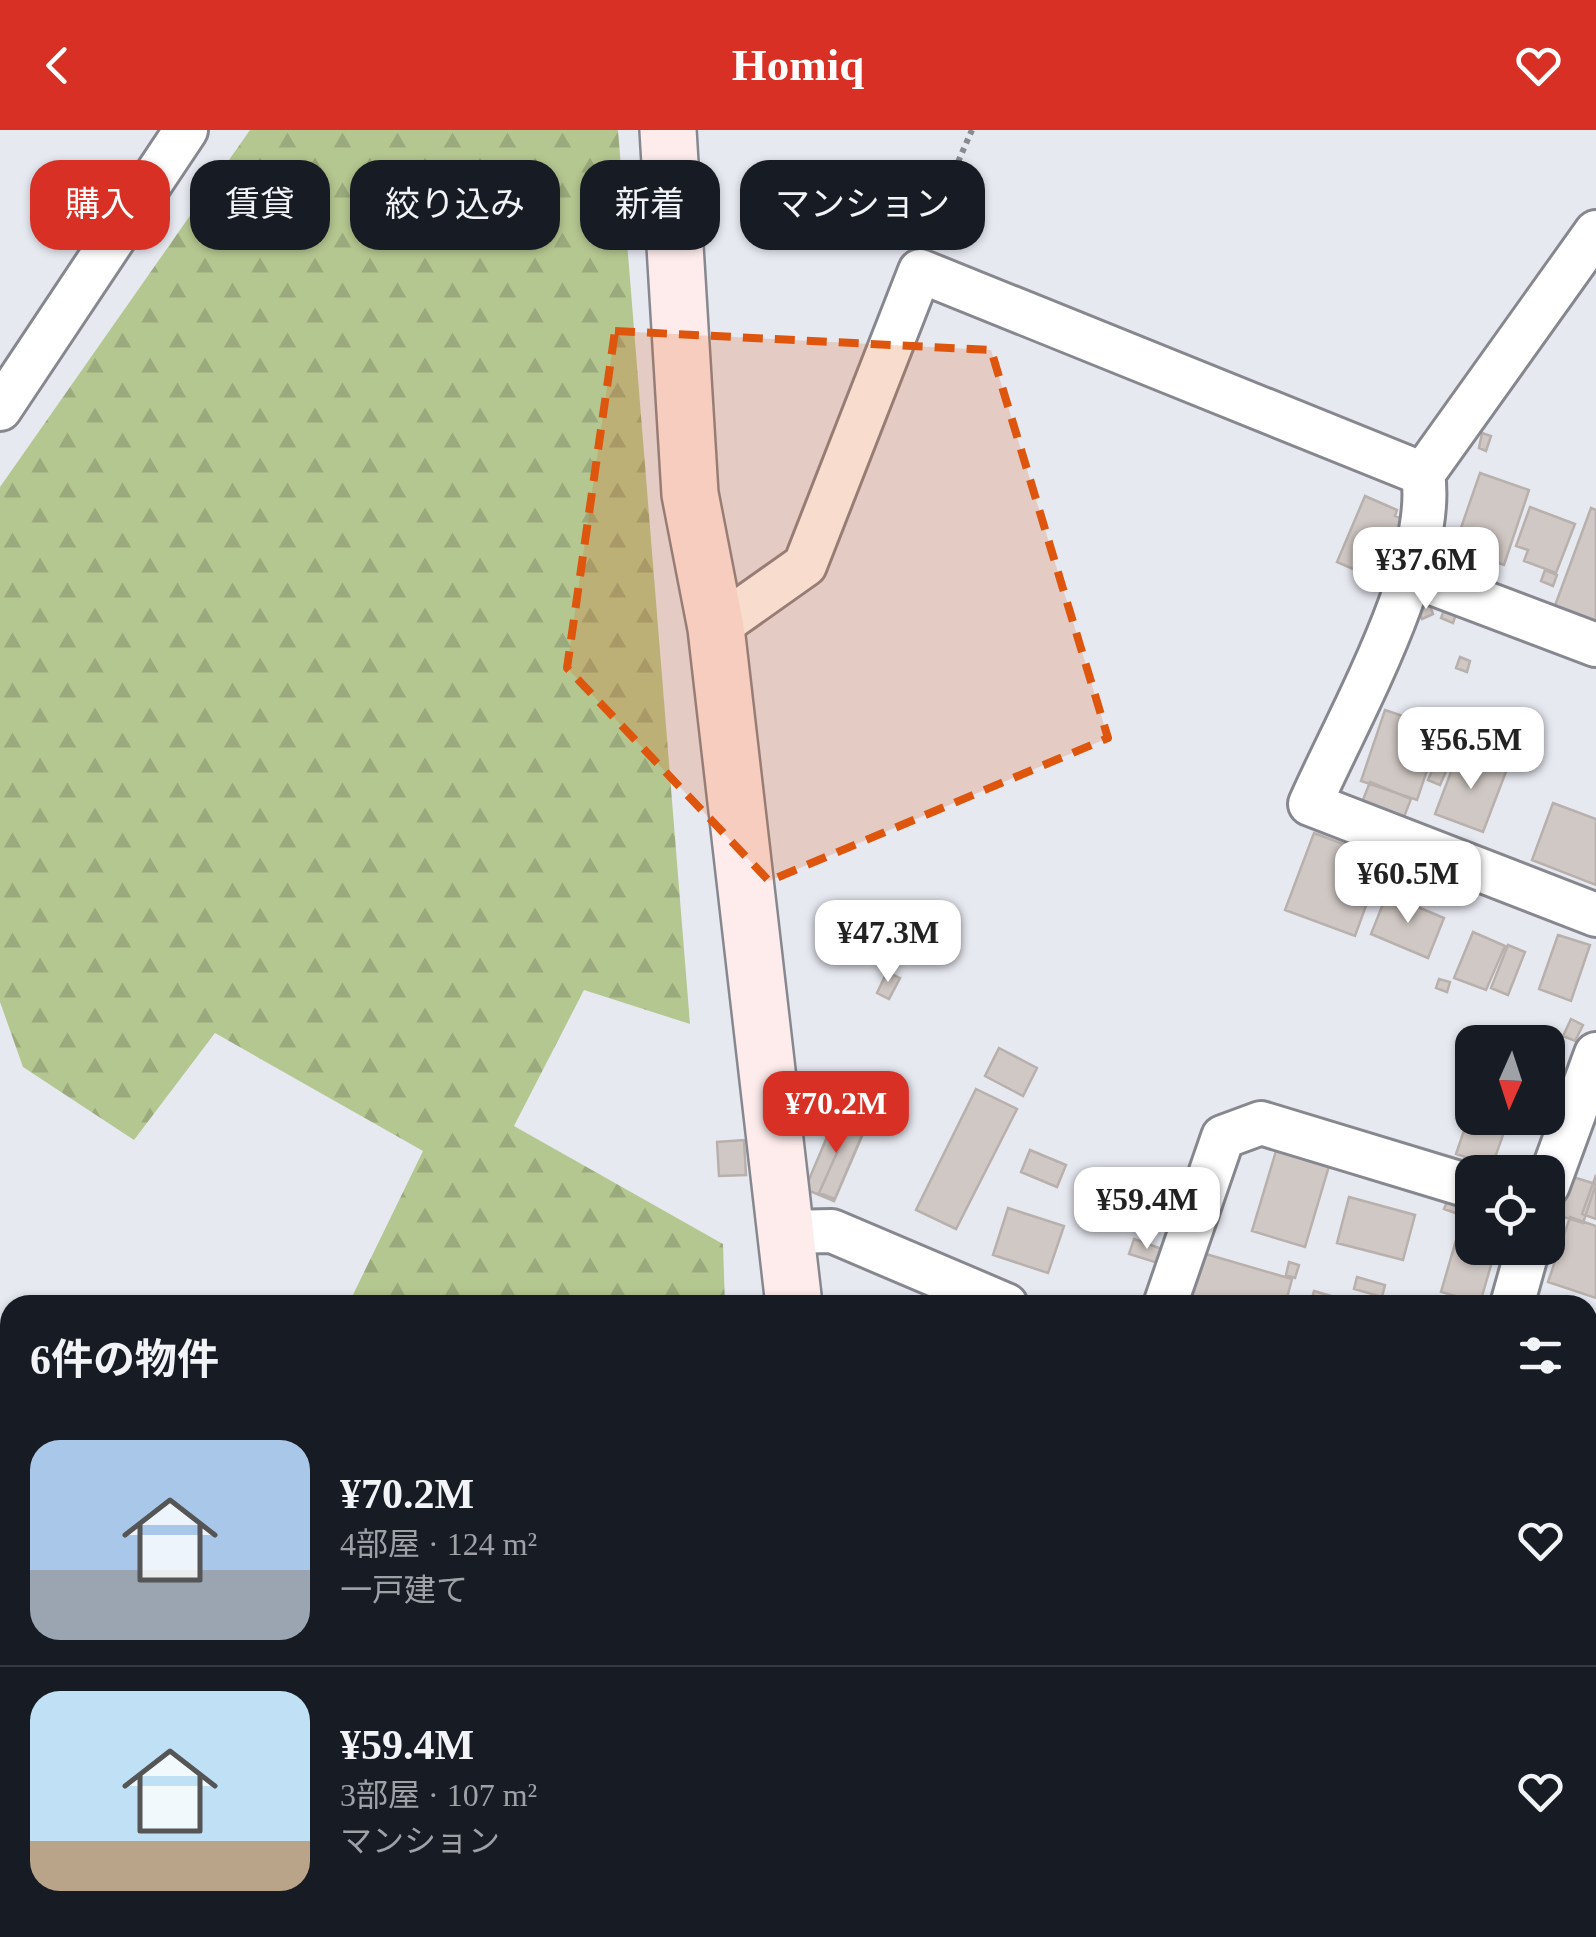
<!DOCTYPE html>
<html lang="ja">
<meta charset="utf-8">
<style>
body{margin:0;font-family:"Times New Roman","Noto Sans JP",serif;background:#20242c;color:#f1f3f6;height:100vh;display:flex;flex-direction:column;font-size:38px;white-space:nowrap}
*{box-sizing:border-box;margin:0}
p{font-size:32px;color:#9ea1a6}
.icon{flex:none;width:55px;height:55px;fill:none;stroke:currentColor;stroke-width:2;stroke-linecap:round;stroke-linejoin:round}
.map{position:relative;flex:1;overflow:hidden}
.details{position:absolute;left:0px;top:1165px;width:1598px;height:642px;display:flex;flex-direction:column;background:#171b24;border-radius:30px 30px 0 0;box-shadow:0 2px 8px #0004}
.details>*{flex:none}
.top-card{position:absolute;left:30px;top:30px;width:1000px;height:90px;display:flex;gap:20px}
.needle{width:65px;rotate:183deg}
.buttons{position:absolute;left:1455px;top:895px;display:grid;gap:20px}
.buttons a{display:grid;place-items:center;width:110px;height:110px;border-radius:20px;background:#171b24;box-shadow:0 2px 8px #0004;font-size:50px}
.price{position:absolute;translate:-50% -85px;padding:0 22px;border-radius:20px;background:#fff;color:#222;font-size:32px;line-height:65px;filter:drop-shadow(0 2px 5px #0008)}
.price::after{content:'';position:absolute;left:50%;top:60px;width:30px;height:22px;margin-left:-15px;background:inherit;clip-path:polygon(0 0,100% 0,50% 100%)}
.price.active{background:#d93025;color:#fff}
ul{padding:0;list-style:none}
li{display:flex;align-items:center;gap:30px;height:250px;padding:0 30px}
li+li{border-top:2px solid #363941}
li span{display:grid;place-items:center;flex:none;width:280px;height:200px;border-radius:30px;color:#555}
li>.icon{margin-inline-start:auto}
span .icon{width:120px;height:120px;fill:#fffc;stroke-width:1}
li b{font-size:42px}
h2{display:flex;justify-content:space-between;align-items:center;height:120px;padding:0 30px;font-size:42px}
.pill{padding:0 35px;border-radius:30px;background:#171b24;box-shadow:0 2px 8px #0004;font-size:35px;line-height:90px}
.pill.active{background:#d93025;color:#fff}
header{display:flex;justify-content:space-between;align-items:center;height:130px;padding:0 30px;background:#d93025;color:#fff;font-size:45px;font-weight:700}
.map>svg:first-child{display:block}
</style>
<header><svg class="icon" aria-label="back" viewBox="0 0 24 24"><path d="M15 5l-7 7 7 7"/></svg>Homiq<svg class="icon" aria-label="heart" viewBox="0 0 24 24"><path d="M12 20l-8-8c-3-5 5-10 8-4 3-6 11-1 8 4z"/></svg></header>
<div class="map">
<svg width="1596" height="1807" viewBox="0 0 1596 1807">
<defs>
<pattern id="forest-firs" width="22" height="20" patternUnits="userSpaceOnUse" patternTransform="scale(2.5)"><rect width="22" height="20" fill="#b5c790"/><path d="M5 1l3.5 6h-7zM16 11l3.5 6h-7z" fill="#9baa7c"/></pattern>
</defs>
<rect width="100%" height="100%" fill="#e7e9f1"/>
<path fill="#b5c790" d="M1588,1363L1596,1364V1807H1228L1231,1798H1588Z"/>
<path fill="url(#forest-firs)" d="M250,0H618L690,894L584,860L514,996L723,1114L725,1175H348L423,1021L215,903L134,1010L23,937L0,872V357Z
M303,1798H420L413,1807H322Z"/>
<path fill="#d0c8c4" stroke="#b8b0ac" stroke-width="2.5" d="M1482,303L1491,306L1486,321L1479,318Z
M1480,343L1529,360L1504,435L1454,418Z
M1365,366L1397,380L1395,386L1406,390L1386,453L1337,432Z
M1530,377L1575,394L1556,443L1524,431L1528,420L1516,416Z
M1591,378L1596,380V497L1553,481Z
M1545,440L1557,445L1553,456L1541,451Z
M1430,475L1433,484L1422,489L1418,480Z
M1444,480L1456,484L1453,493L1441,488Z
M1460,527L1470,531L1467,542L1456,538Z
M1385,580L1441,599L1417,670L1361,651Z
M1459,621L1507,639L1483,702L1435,684Z
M1435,634L1447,639L1440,655L1428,650Z
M1370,652L1411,669L1400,697L1359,680Z
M1553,673L1596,689V755L1532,730Z
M1314,703L1383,729L1355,806L1285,780Z
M1387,764L1444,788L1428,828L1371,804Z
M1473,802L1505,816L1486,860L1454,848Z
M1558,805L1590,815L1571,871L1539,859Z
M1508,815L1525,822L1508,865L1491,858Z
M887,842L900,848L889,869L877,863Z
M1439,849L1450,852L1447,862L1436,858Z
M1571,889L1583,895L1575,911L1563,906Z
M999,918L1037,938L1023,966L985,946Z
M976,959L1017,979L956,1099L916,1080Z
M1472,977V988H1509L1492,1036L1456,1024Z
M838,981L867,993L834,1071L805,1059Z
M848,998L863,1004L835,1069L819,1063Z
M744,1010L746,1045L719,1046L717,1012Z
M1030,1020L1066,1035L1057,1057L1021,1042Z
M1276,1021L1329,1036L1305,1117L1252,1101Z
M1596,1045V1089L1582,1084Z
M1573,1047L1596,1054L1583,1093L1560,1086Z
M1450,1064L1472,1071V1089L1444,1079Z
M1349,1067L1415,1085L1403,1130L1337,1113Z
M1008,1078L1064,1096L1048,1143L993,1125Z
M1463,1086L1472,1089V1118H1496L1480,1173L1441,1162Z
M1570,1087L1596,1096V1168L1548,1152Z
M1134,1109L1165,1120L1161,1134L1129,1124Z
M1199,1122L1292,1149L1285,1175H1184Z
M1289,1132L1299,1135L1295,1148L1286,1145Z
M1357,1147L1385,1155L1382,1167L1354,1159Z
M1314,1161L1362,1175H1310Z
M1406,1169L1441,1175H1405Z
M1588,1248L1596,1250V1267L1588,1266Z
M1588,1270L1594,1271L1588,1304Z"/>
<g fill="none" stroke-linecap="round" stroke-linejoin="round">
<g stroke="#87888f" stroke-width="48">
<path id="street" d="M1596,102L1423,344C1437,434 1347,590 1310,674L1596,785
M0,279L186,0
M1411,445L1596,515
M716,498L805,435L920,141L1423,344
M1548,1055L1596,924
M785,1102L832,1101L1006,1175
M1165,1175L1223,1007L1261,993L1472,1057
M1512,1175L1528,1118
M1588,1208L1596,1210"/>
</g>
<g stroke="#87888f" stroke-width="60">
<path id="secondary" d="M668,0L690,364L716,498L794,1175
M0,1711L10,1716
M174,1798L193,1807
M871,1798L872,1807"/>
</g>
<path stroke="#898a90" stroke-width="6" stroke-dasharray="5 5" stroke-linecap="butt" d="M926,105L972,0"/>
<use href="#street" stroke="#fff" stroke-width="42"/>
<use href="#secondary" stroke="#feecec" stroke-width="55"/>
</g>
<path fill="#de560d" fill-opacity="0.2" stroke="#de560d" stroke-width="8" stroke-dasharray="20 12" stroke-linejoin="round" d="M615,201L991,220L1108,608L769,751L567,538Z"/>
</svg>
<div class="buttons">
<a><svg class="needle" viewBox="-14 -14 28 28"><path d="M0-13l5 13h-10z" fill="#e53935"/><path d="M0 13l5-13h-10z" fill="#9ea1a6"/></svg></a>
<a><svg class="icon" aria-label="locate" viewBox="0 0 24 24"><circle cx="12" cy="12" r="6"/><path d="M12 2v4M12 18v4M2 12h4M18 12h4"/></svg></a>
</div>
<b class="price" style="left:1426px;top:482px">¥37.6M</b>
<b class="price" style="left:1471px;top:662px">¥56.5M</b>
<b class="price" style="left:1408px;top:796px">¥60.5M</b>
<b class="price" style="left:888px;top:855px">¥47.3M</b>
<b class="price active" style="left:836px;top:1026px">¥70.2M</b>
<b class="price" style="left:1147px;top:1122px">¥59.4M</b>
<div class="top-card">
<a class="pill active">購入</a>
<a class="pill">賃貸</a>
<a class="pill">絞り込み</a>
<a class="pill">新着</a>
<a class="pill">マンション</a>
</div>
<section class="details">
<h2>6件の物件<svg class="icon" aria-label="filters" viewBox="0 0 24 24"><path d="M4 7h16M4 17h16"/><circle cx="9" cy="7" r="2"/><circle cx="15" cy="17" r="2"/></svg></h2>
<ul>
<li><span style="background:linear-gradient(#a9c7e8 65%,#9aa5b1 0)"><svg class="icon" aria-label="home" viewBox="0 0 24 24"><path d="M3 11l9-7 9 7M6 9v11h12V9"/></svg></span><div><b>¥70.2M</b><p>4部屋 · 124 m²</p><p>一戸建て</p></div><svg class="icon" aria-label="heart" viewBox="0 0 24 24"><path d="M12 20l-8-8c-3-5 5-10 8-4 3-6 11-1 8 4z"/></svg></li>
<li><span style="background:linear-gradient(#bfe0f5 75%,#b9a48a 0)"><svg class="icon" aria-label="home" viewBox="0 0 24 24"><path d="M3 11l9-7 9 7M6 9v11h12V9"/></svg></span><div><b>¥59.4M</b><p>3部屋 · 107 m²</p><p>マンション</p></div><svg class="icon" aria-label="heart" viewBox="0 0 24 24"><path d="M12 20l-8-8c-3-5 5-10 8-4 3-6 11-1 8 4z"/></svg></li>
</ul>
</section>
</div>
